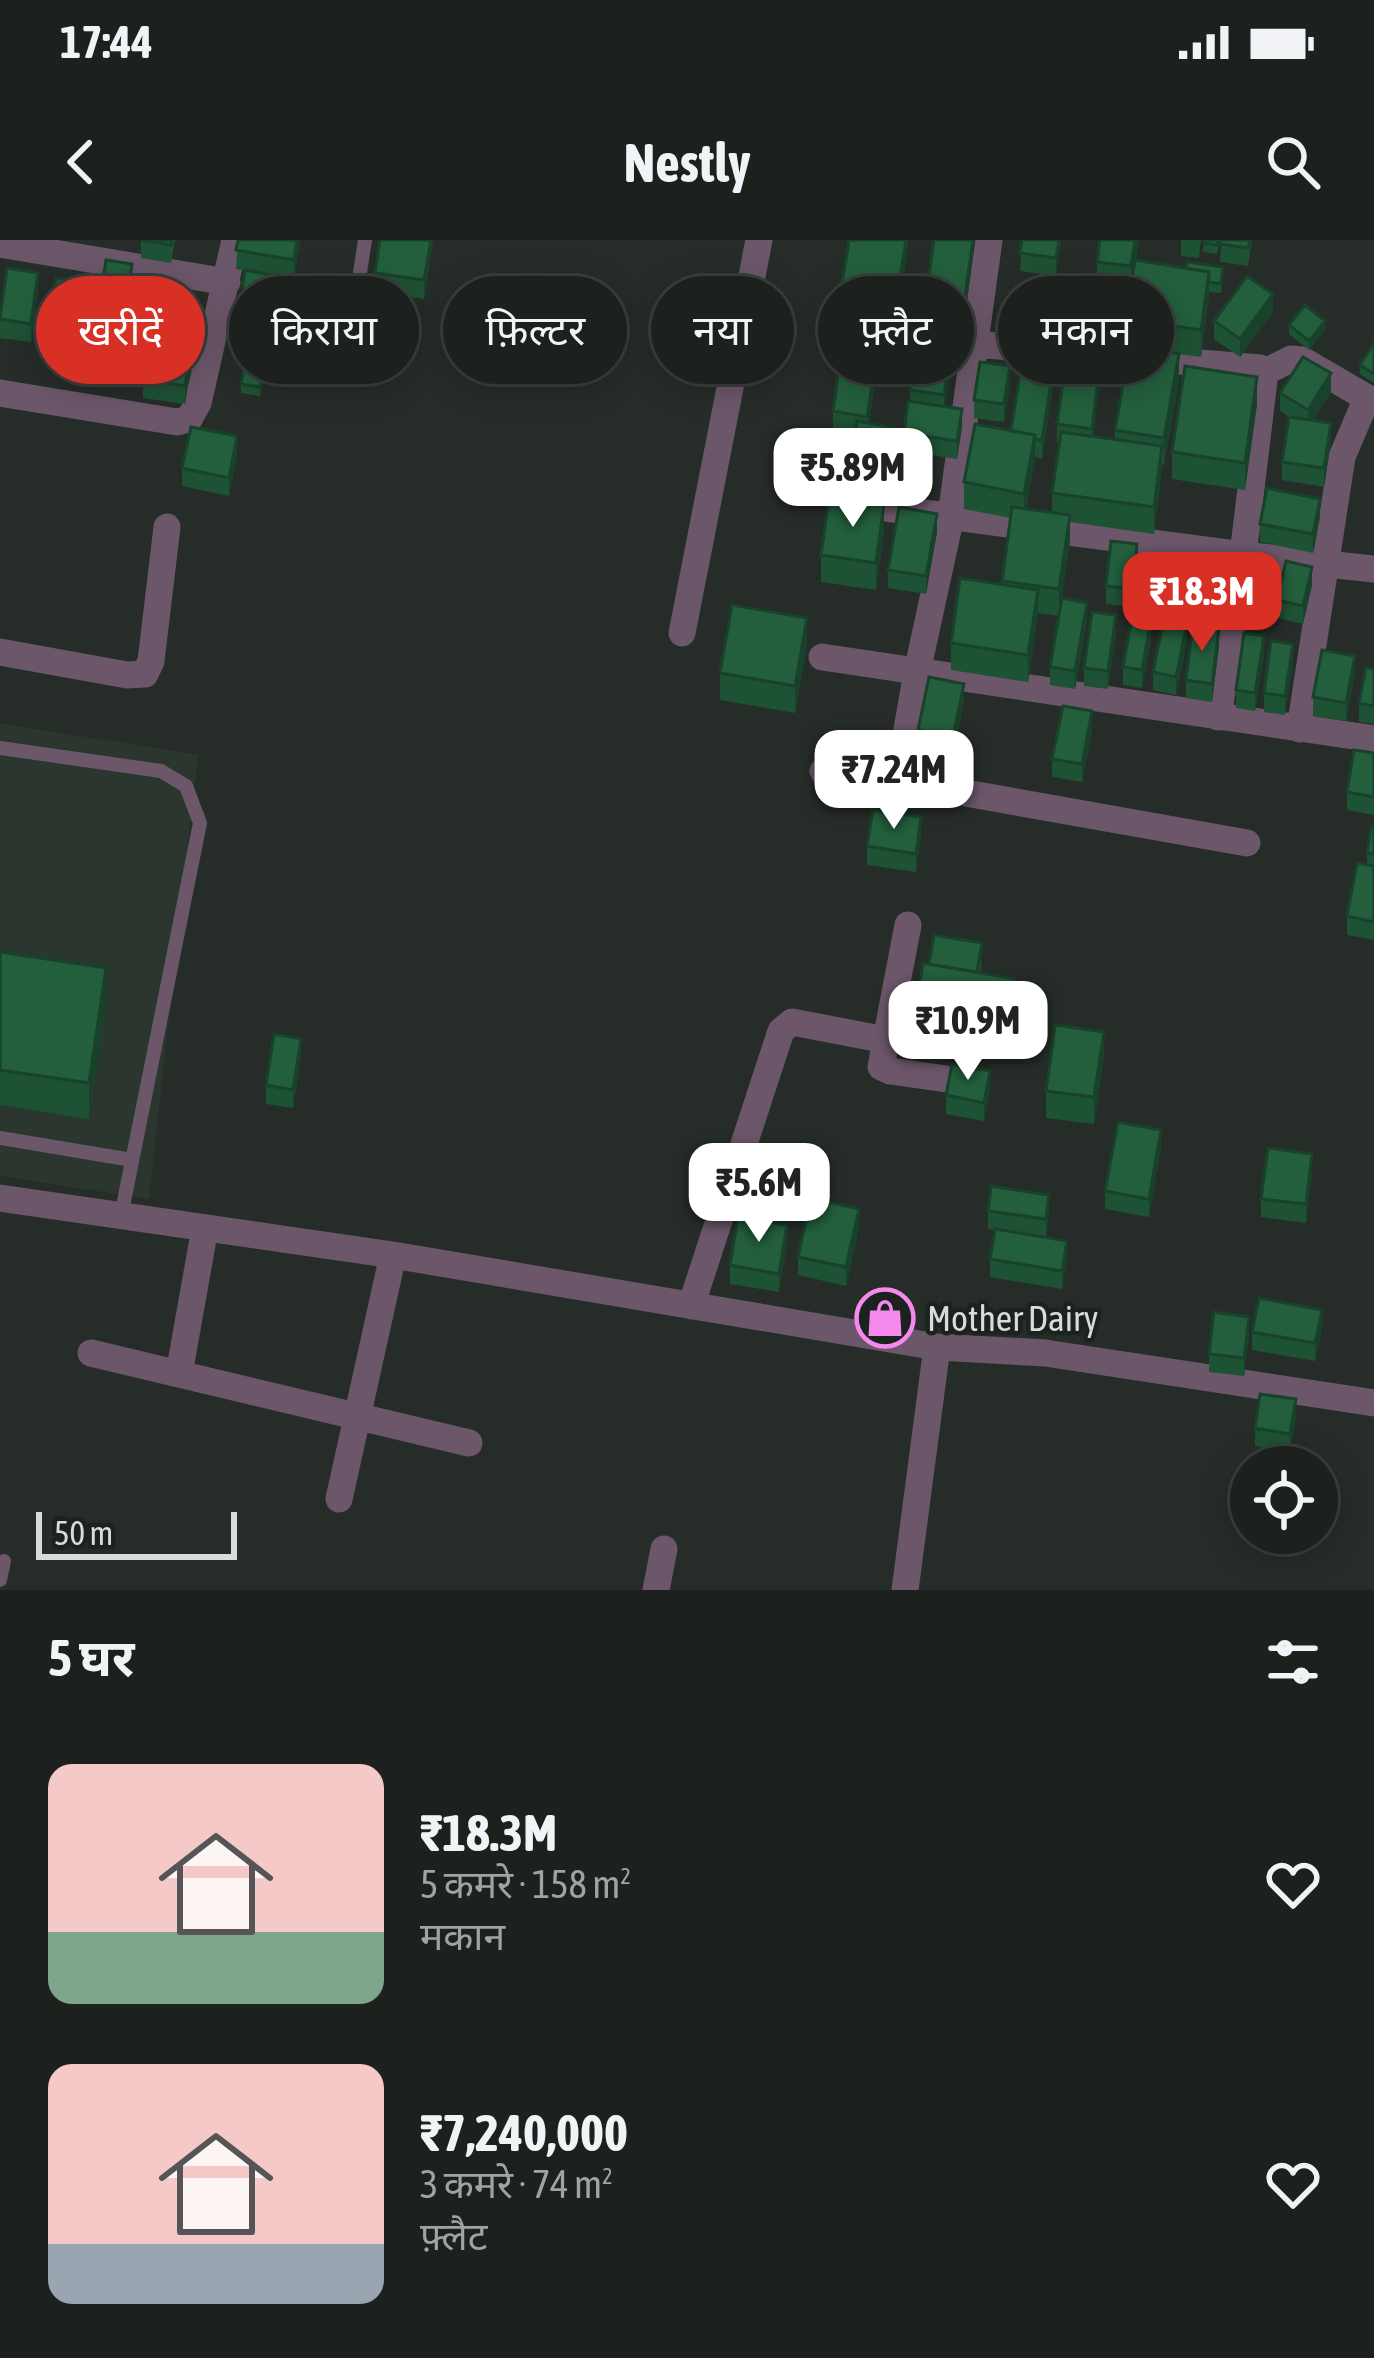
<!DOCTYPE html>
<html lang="hi">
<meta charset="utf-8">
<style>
body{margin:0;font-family:"Asap Condensed","Noto Sans Devanagari",sans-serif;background:#292e2b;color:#f1f3f6;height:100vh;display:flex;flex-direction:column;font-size:45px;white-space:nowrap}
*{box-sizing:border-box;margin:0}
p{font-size:39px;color:#a0a3a4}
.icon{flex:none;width:66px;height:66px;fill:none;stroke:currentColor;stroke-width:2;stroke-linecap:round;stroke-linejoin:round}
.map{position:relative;height:1350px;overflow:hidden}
.sheet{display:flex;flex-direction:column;background:#1c211e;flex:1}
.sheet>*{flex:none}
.top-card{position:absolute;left:36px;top:36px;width:1302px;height:108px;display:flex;gap:24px}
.tools{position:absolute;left:1230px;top:1206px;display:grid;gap:24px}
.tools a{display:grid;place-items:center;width:108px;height:108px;border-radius:50%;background:#1c211e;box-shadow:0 6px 30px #0003,0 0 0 3px #3a3e3c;font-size:60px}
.scale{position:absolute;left:36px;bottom:30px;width:201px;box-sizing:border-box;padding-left:12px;border:6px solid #d8dcda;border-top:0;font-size:33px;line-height:42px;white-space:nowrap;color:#d8dcda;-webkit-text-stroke:9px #1c221e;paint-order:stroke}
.price{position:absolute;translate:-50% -102px;padding:0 27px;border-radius:24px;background:#fff;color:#222;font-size:39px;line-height:78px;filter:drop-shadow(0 3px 6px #0008)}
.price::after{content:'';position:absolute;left:50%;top:72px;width:36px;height:27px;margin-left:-18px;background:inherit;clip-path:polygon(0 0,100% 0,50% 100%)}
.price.current{background:#d93025;color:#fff}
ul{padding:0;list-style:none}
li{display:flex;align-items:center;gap:36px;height:300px;padding:0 48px}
li span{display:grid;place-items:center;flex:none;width:336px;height:240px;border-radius:24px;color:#555}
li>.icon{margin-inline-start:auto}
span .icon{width:144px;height:144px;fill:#fffc;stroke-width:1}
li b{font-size:51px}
h2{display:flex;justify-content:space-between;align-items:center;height:144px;padding:0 48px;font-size:51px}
.chip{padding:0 42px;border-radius:54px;background:#1c211e;box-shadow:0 6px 30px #0003,0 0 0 3px #3a3e3c;font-size:42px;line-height:108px}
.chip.current{background:#d93025;color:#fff}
.status{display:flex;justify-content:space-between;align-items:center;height:84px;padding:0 60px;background:#1c211e;direction:ltr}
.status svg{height:33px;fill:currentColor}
header{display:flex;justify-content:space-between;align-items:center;height:156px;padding:0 48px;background:#1c211e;font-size:54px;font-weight:700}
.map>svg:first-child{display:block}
</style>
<div class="status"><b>17:44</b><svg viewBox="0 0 49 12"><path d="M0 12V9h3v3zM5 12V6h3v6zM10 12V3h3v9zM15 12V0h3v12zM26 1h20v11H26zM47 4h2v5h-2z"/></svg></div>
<header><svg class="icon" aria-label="back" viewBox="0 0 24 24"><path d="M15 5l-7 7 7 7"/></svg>Nestly<svg class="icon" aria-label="search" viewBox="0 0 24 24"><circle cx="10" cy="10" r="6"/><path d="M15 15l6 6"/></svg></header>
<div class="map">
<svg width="1374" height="1350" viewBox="0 0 1374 1350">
<rect width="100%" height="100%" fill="#262c28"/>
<path fill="#2a362e" d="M0,483L198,515L149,959L0,936Z"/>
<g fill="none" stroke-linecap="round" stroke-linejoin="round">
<path stroke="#6b5769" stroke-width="14" d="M356,59L365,0
M0,508L161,531L186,546L200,583L121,976
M0,898L132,920
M0,1340L4,1321"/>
<path stroke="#6b5769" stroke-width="27" d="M0,4L227,42
M877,88L974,104L1260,128L1265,132L1243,315L1218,477
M1265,132L1291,119L1302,120L1374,162
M0,153L177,182L189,179L198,163L235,0
M856,264L1243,315L1374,329
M682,393L759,0
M0,412L127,435L145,434L151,421L167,287
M822,417L1374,499
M1300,489L1342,217L1367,158
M823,531L898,541L917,432L951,276L989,0
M898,541L1247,603
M886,800L881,827L890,831L975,843
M0,958L393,1015L937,1107L1045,1113L1374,1163
M691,1066L781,791L792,782L886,800L908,685
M91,1113L469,1203
M179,1134L205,988
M339,1259L393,1015
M656,1350L664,1309
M905,1350L937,1107"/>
</g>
<path fill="#1e5234" d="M141,0H175L171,23L141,18Z
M238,0H300L294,38L236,29Z
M433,0L424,59L375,51V33Z
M908,0L897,85L841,77V50Z
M1022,0H1061L1056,36L1020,31Z
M1100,0H1139L1136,20L1223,37L1221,53L1209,52L1201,117L1179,114V141L1164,225H1162L1154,294L1070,282V302L1059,374L1087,381L1075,449L1050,445V427L1059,376L1038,373L1028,442L951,430V403L1002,344L1011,278L964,269V242L1054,142L1042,219L1035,217L1026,269L1052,273V253L1060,203L1057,202V184L1102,128L1093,196L1115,200V190L1130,106H1126V79L1130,53L1097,48V22Z
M1181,0H1201L1199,18L1181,16Z
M1204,0H1220L1217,14L1203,12Z
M1221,0H1252L1248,26L1220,22Z
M973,16L962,94L924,88V70Z
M132,42L126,84L100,79V61Z
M242,48L293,57L289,74L280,72V90L276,118L245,113V95L249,68L242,67Z
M38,51L31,102L0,98V77Z
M94,62L87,108L49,102V84Z
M137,62L187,68L184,87L137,80Z
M1273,72L1240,117L1214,99V81Z
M1289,85L1325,90L1309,110L1289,94Z
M1374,103V143L1360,134V125Z
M192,118L185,164L143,158V140Z
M878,126L869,183L896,206L886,259L848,252V233L855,193L833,190V171Z
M265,128L260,156L241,153V144Z
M950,135L945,166L962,187L957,219L904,211V193L910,161V150Z
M1010,145L1004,182L974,178V160Z
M1331,152L1313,180L1331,201L1324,247L1282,240V222L1289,177L1280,171V153Z
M1257,164L1245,250L1172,239V212Z
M237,215L229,256L182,246V228Z
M1320,277L1313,313L1260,302V284Z
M884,291L876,350L821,342V315Z
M937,292L926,354L888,348V330Z
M1137,322L1133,367L1106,364V346Z
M1312,345L1303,384L1277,378V360Z
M1116,394L1108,449L1084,446V428Z
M1151,399L1142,448L1123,445V427Z
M1187,400L1176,455L1153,450V432Z
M807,405L795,473L720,460V433Z
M1219,406L1212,462L1186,458V440Z
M1264,414L1255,471L1236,468V450Z
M1293,422L1285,475L1264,472V453Z
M1374,429V484L1359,482V463Z
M1355,434L1346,481L1313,476V457Z
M964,462L953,514L918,508V490Z
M1092,490L1082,542L1052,537V519Z
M1374,513V575L1347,570V552Z
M1374,587V700L1347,695V676L1367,625V613Z
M921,595L916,632L867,625V606Z
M0,712L106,763L89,879L0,865Z
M982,721L980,733L1015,766L1009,803L917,788V761L929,724Z
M301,817L293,868L266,864V845Z
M1104,818L1094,884L1046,878V851Z
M990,850L984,881L946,874V855Z
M1161,908L1149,977L1105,969V951Z
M1312,932L1306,983L1261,977V959Z
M988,971L1049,973L1046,997L1067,1020L1062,1049L990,1037V1019L995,990L988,989Z
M859,987L846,1046L798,1035V1017Z
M787,1004L779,1052L730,1044V1025Z
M1322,1088L1315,1121L1252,1110V1092Z
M1249,1095L1244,1136L1209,1132V1114Z
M1296,1177L1290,1212L1255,1206V1188Z"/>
<path fill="#18422b" d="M297,0H300L294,38V20Z
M431,0H433L424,59V40Z
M906,0H908V8L897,85V58Z
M973,0V16L962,94V76Z
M1059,0H1061L1056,36V18Z
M1135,0H1139L1131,53V26Z
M132,24V42L126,84V65Z
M1209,32V58L1201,117V90Z
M38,33V51L31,102V84Z
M293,39V57L289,74V55Z
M94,44V62L87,108V89Z
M1273,54V72L1240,117V99Z
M280,72V90L276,118V99Z
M1325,81V90L1309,110V101Z
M192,100V118L185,164V146Z
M878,107V126L867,195V177Z
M1102,109V128L1092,207V189Z
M1179,114V141L1164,225V198Z
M950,117V135L944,173V155Z
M1054,124V142L1042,219V200Z
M1010,126V145L1004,182V164Z
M1331,133V152L1308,188V170Z
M1257,137V164L1245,250V223Z
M962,169V187L957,219V201Z
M1331,183V201L1324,247V228Z
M896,188V206L886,259V241Z
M1035,195V222L1024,280V254Z
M237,196V215L229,256V238Z
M1162,206V233L1154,294V267Z
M1320,259V277L1313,313V294Z
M884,264V291L876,350V323Z
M937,274V292L926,354V336Z
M1070,275V302L1059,376V349Z
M1137,304V322L1133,367V349Z
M1312,327V345L1303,384V366Z
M1038,350V377L1028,442V415Z
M1087,363V381L1075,449V431Z
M1116,375V394L1108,449V431Z
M807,378V405L795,473V446Z
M1151,380V399L1142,448V430Z
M1187,382V400L1176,455V437Z
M1219,388V406L1212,462V444Z
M1264,396V414L1255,471V453Z
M1293,404V422L1285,475V456Z
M1355,416V434L1346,481V463Z
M964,444V462L953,514V496Z
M1092,471V490L1082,542V524Z
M921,577V595L916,632V614Z
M106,728V763L89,879V843Z
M1015,739V766L1009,803V776Z
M1104,792V818L1094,884V857Z
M301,799V817L293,868V850Z
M990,831V850L984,881V863Z
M1161,890V908L1149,977V959Z
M1312,914V932L1306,983V964Z
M1049,955V973L1046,997V979Z
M859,969V987L846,1046V1027Z
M787,985V1004L779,1052V1034Z
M1067,1001V1020L1062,1049V1031Z
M1322,1070V1088L1315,1121V1103Z
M1249,1077V1095L1244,1136V1118Z
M1296,1159V1177L1290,1212V1194Z"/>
<path fill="#235f3d" stroke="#18422b" stroke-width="3" d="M141,0H172L171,5Z
M238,0H297L294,20L236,10Z
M380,0H431L424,40L375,33Z
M849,0H906L897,58L841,50Z
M934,0H973L962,76L924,70Z
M1022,0H1059L1056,18L1020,13Z
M1100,0H1135L1131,26L1097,22Z
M1204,0H1218L1217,5L1203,3Z
M1221,0H1250L1248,8L1220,4Z
M106,20L132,24L126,65L100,61Z
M1135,20L1209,32L1201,90L1126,79Z
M1187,22L1223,27L1221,44L1209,42V32L1186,28Z
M7,28L38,33L31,84L0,79Z
M245,30L293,39L289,55L242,48Z
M1247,36L1273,54L1240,99L1214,81Z
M56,38L94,44L87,89L49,84Z
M140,43L187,50L184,69L137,62Z
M1305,65L1325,81L1309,101L1289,85Z
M249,67L280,72L276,99L245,95Z
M150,94L192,100L185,146L143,140Z
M843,102L878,107L867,177L833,171Z
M1374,103V134L1360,125Z
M1068,105L1102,109L1092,189L1057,184Z
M1130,105L1179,114L1164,198L1115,190Z
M915,111L950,117L944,155L910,150Z
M246,116L265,119L260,147L241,144Z
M1303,117L1331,133L1308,170L1280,153Z
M1022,119L1054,124L1042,200L1034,199L1035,195L1011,191Z
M980,122L1010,126L1004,164L974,160Z
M1185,126L1257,137L1245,223L1172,212Z
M908,161L962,169L957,201L904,193Z
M1289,177L1331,183L1324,228L1282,222Z
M857,181L896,188L886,241L848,233Z
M975,184L1035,195L1024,254L964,242Z
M191,187L237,196L229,238L182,228Z
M1061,192L1162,206L1154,267L1052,253Z
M1267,248L1320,259L1313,294L1260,284Z
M829,257L884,264L876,323L821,315Z
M899,267L937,274L926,336L888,330Z
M1012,267L1070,275L1059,349L1002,341Z
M1111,301L1137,304L1133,349L1106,346Z
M1286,321L1312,327L1303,366L1277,360Z
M960,338L1038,350L1028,415L951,403Z
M1062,358L1087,363L1075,431L1050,427Z
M732,365L807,378L795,446L720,433Z
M1092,372L1116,375L1108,431L1084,428Z
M1132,377L1151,380L1142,430L1123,427Z
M1164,378L1187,382L1176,437L1153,432Z
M1193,384L1219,388L1212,444L1186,440Z
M1244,393L1264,396L1255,453L1236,450Z
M1271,401L1293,404L1285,456L1264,453Z
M1322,410L1355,416L1346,463L1313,457Z
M1366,427L1374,429V466L1359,463Z
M929,437L964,444L953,496L918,490Z
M1063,466L1092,471L1082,524L1052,519Z
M1354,510L1374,513V557L1347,552Z
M873,570L921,577L916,614L867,606Z
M1371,586L1374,587V614L1367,613Z
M1357,623L1374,626V682L1347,676Z
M934,695L982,703L977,732L929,724Z
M0,712L106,728L89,843L0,830Z
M923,723L1015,739L1009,776L917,761Z
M1055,785L1104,792L1094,857L1046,851Z
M274,794L301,799L293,850L266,845Z
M952,824L990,831L984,863L946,855Z
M1118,882L1161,890L1149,959L1105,951Z
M1268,908L1312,914L1306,964L1261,959Z
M991,946L1049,955L1046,979L988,971Z
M811,958L859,969L846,1027L798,1017Z
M738,977L787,985L779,1034L730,1025Z
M995,989L1067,1001L1062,1031L990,1019Z
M1259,1058L1322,1070L1315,1103L1252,1092Z
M1214,1072L1249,1077L1244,1118L1209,1114Z
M1260,1154L1296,1159L1290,1194L1255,1188Z"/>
<defs>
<g id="shop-ring" transform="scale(3)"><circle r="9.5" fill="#1c221e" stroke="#f589ee" stroke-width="1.5"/><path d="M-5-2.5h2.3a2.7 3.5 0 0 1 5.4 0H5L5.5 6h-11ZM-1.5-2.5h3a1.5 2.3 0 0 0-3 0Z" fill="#f589ee"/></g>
</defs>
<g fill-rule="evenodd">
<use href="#shop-ring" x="885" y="1078"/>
</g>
<g text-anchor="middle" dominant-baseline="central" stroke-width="9" stroke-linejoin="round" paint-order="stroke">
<g font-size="36" fill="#d8dcda" stroke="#1c221e" text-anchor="start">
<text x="927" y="1078">Mother Dairy</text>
</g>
</g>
</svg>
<div class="tools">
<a><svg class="icon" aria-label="locate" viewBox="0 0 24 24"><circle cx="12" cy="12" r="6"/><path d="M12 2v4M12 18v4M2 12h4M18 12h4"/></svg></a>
</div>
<div class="scale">50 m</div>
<b class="price" style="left:853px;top:290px">₹5.89M</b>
<b class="price current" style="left:1202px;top:414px">₹18.3M</b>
<b class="price" style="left:894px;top:592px">₹7.24M</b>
<b class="price" style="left:968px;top:843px">₹10.9M</b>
<b class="price" style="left:759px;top:1005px">₹5.6M</b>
<div class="top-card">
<a class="chip current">खरीदें</a>
<a class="chip">किराया</a>
<a class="chip">फ़िल्टर</a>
<a class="chip">नया</a>
<a class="chip">फ़्लैट</a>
<a class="chip">मकान</a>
</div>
</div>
<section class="sheet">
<h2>5 घर<svg class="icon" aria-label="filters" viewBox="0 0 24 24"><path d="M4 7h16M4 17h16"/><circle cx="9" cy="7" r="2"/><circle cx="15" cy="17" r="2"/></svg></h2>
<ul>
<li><span style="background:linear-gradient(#f6c9c9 70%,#7fa58c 0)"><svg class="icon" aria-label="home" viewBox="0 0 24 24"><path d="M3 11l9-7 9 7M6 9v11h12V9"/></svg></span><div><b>₹18.3M</b><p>5 कमरे · 158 m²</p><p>मकान</p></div><svg class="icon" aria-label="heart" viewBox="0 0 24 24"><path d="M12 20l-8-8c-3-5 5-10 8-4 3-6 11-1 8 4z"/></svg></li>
<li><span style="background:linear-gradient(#f6c9c9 75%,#9aa5b1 0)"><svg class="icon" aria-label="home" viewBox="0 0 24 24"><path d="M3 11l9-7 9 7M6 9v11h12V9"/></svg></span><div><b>₹7,240,000</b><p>3 कमरे · 74 m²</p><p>फ़्लैट</p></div><svg class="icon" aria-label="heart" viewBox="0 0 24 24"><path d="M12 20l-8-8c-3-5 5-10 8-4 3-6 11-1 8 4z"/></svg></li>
</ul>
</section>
